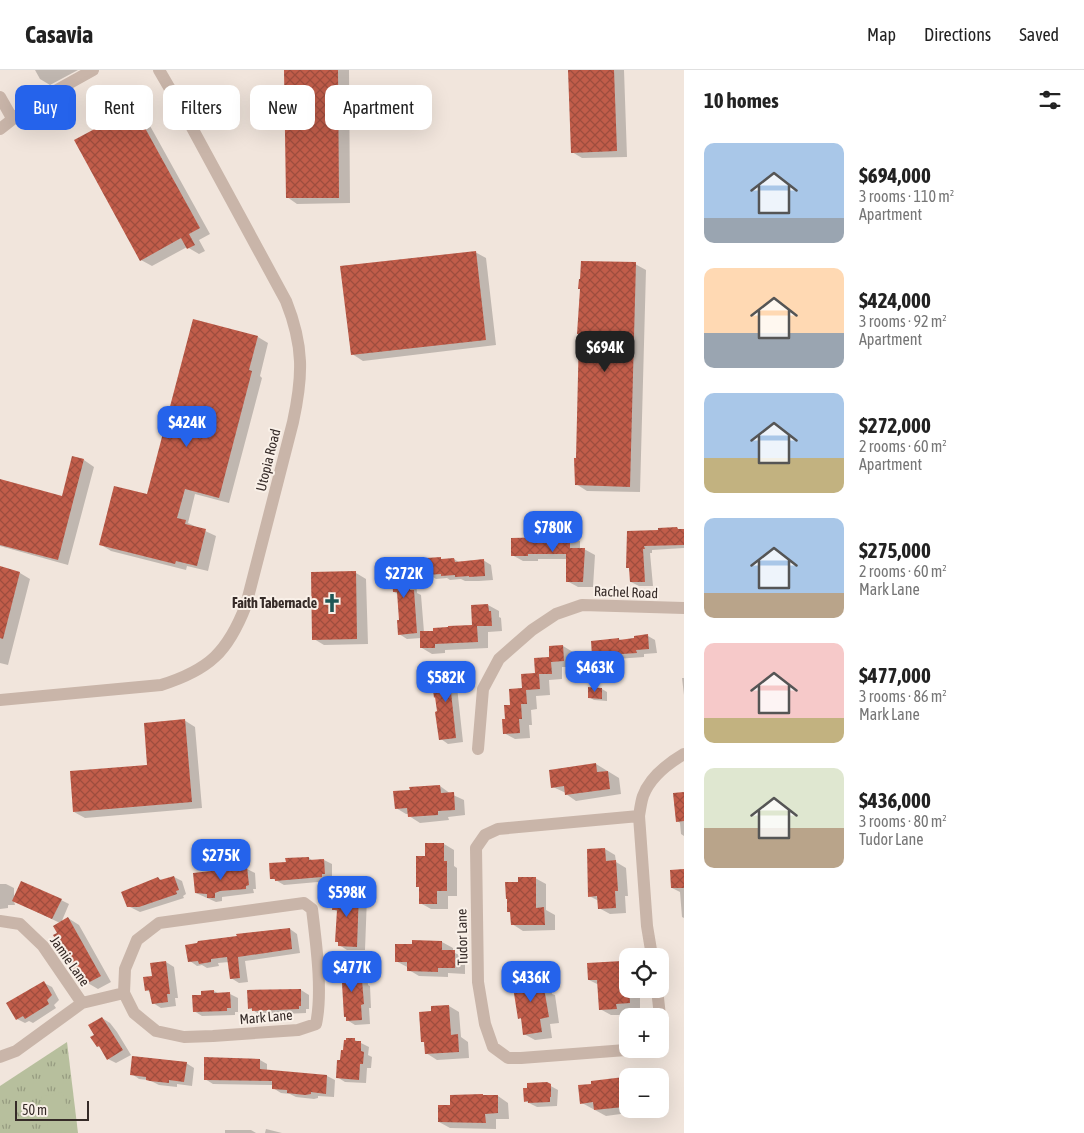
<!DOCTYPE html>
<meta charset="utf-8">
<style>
body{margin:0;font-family:"Asap Condensed",sans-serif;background:#f6f6f6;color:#222;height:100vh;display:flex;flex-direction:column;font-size:19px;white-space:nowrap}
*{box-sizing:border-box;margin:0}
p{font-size:16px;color:#767676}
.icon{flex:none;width:28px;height:28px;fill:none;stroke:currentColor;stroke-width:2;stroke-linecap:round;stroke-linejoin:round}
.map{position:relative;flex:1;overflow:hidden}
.panel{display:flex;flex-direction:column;background:#fff;width:400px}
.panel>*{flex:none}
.guide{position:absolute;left:15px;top:15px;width:475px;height:45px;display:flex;gap:10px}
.fabs{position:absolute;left:619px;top:878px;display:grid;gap:10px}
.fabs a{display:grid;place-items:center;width:50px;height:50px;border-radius:10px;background:#fff;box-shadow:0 5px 20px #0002;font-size:25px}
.scale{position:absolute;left:15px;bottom:12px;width:74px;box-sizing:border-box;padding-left:5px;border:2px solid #362b28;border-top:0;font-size:14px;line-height:18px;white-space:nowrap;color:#362b28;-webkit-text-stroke:4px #f9f0e8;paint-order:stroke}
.price{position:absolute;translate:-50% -42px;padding:0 11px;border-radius:10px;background:#2563eb;color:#fff;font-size:16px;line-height:32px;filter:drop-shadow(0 1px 2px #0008)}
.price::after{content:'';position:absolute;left:50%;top:30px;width:15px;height:11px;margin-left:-8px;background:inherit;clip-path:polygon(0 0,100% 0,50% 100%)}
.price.active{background:#222;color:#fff}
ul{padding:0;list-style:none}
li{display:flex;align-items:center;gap:15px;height:125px;padding:0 20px}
li span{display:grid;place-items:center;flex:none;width:140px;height:100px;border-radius:10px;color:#555}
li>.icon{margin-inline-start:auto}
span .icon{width:60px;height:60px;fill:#fffc;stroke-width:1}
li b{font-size:21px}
h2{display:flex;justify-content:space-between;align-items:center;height:60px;padding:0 20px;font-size:21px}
.tag{padding:0 18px;border-radius:10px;background:#fff;box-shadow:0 5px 20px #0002;font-size:18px;line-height:45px}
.tag.active{background:#2563eb;color:#fff}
header{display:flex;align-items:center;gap:30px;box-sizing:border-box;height:70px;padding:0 25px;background:#fff;border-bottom:1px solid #e0e0e0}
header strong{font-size:24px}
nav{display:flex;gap:28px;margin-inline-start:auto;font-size:18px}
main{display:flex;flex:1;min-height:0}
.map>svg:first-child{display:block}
</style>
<header>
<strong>Casavia</strong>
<nav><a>Map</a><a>Directions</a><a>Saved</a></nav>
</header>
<main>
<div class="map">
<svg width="684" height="1063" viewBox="0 0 684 1063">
<defs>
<pattern id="park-tufts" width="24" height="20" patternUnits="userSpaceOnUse" patternTransform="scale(1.25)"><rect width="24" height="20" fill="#b7bf9d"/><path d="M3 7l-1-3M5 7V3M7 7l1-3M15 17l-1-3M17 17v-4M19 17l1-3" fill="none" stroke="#969b80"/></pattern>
<pattern id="building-cross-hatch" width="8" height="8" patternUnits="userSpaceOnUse" patternTransform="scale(1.25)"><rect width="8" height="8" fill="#c15d4a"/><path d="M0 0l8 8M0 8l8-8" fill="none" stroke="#9e4d3e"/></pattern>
</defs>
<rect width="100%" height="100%" fill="#f1e5dc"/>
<path fill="url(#park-tufts)" d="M67,972L78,1063H0V1016Z"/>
<path fill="#b7bf9d" d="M63,1022L73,1062L49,1063L41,1027Z"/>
<path fill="#0003" d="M35,0H78L50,15L40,9Z
M286,0H349L350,133L297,134L287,127Z
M569,0H624L627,87L582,88L572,82Z
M134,39L144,45L210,164L199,170L205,181L199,184L187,177L152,196L141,190Z
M475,182L486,188L496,275L363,291L352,284Z
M635,194L646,200L640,422L587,421L576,414L577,389Z
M258,267L268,273L260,306L262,308L229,433L195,424L188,453L216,466L208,501L187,496L186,500L111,481L100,474L148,426Z
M73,388L84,390L94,397L68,495L0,476V411L62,427Z
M684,460V478L652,480V483H650L653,516H639L631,512V499L628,497V462Z
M570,465L580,471V479H584L595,485L593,517H578L567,511V489H538V491H523L512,485L555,468Z
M454,489L460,493L483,490L491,495L493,510L479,511H465L461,509L450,510L447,508L436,509L428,504Z
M407,493L415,497L417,523L421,525L424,562L473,556V536L488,535L499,541V547L501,548L502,561L488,562V578L445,580V583L432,584L422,578L421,568L407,569L399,564L401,551L398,524L394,522Z
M0,498L20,503L30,509L8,595L0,593Z
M356,503L366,509L368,574L324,575L314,569Z
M648,566L655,570L657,583L644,584V587L602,590L594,585L619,569L622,571Z
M563,576L573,582L574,597H562V609L549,610L550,625L536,626L537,639L531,640L532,655H529L530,668L515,669L504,663L506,650L511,636L523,619Z
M460,597L468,602L469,616L457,617L463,672L448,674L441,669L436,628L435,627Z
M682,608H684V625Z
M602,619L607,622V631L594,630L589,627Z
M184,650L195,657L202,738L85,748L74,742L149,696Z
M596,694L619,708L621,724L576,731L566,724V723L553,717Z
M440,716L451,724L464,730L465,745L448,747L449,750L420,753L409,746V744H406L396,738Z
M684,723V766L681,764L680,753L678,751Z
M444,774L454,780V796L457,798V826H448V839H431L420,833L427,788Z
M605,779L615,785L616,792L626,798L628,826H625L626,843L610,844L599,838V831L589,826Z
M309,788L313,791L324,790L332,794V808H329V811L284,815L272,808L287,793Z
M247,799L255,803L256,819H253L254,823L222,827V831L216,832L196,823L194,805Z
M684,801V848L682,847L680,822L672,818Z
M174,807L182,811L186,824L183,826L184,828L140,842L128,836L158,808L163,811Z
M535,808L546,814V840L555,845V860L523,861L512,854V843L509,842L519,813Z
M0,814H6L14,818V828L61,830L69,834L61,853L68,848L79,855L111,912L98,919L79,908L58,863L60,853L14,831L15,835H8V838L0,839Z
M359,823L367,827L365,880H347L339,875L338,842L333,839L339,834Z
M290,859L297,864L300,883L245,891L248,912L239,913L231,908L229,892L218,893L219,896L207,898L202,895L197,896L190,891Z
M442,872L453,878V882L465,888V904L448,903V907L419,906L409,900V898L396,891L413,875Z
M166,892L174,897L178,928H175L176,936L161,938L153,933L150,922L146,920L153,907Z
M621,893L628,896V919H637V923L640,924V939H627V945H611L600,939L599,915L589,910Z
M359,897L367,901L368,915L370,916L371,938H369L370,954L355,955L347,950Z
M539,902L550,908L552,924L555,925L559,953L550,954L552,968L535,970L524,964L522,949L519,948Z
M44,913L52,917L59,930L54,935L56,938L33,953L29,951L25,953L17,949Z
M301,920L309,925V939H306V943L261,945L249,938Z
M214,921L219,924H230L238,928V942H235V945L202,946L194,941L203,926V922Z
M449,936L459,942L461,967L468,972L469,988L437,990L426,983V973L422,971L433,943Z
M102,948L110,953L117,962L131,985L116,993L108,989L102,979L98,976L95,965Z
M347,969L355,970L369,977L368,985L372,987L371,998H367L366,1013L345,1012L337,1007Z
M260,990L267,994V1001L327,1006L335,1010L334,1027L318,1026V1028L314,1029L296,1027L290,1024L281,1023L273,1018V1015L213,1014L205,1009Z
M186,993L194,998L192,1016L177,1014V1017L159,1015L149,1010L139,1009L132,1004Z
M624,1008L628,1010V1039H637H634L635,1042L606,1046L582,1033Z
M547,1014L558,1020L557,1036L537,1037L525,1031Z
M498,1026L508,1033L509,1049H496V1059L450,1058L439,1052L452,1036Z
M266,1059L282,1063H265Z
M225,1060H251L256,1063H225Z"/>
<path fill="url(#building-cross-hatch)" d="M284,0H338L339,128H286Z
M568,0H614L617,81L571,83Z
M134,38L200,158L189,164L195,175L187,179L181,168L140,191L74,70Z
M476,181L486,270L351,285L340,196Z
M581,191L636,192L630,417L575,415L574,388H576L579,264H577L580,219H578L579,209H580Z
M193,249L258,266L249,300L252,301L219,428L185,419L177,448L186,450L185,454L206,459L197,496L176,491L175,494L99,475L114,416L147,424Z
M72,386L84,389L58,490L0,475V409L62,426Z
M677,457L678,459H684V475L644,476L645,479H643L645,512H630L629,498H626L627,461L658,460V458Z
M554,464H570V478H585L583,512H566V484H528V486H511V468L553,467Z
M441,487V489L454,488L455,492L484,489L485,506L469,507V506L455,507V505L441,506V504L427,505L426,488Z
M408,491L410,520H414L417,563L398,565L397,550H399L397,522H393L391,493Z
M0,496L20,502L3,569L0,568Z
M356,501L357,569L312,570L311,502Z
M488,534L489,541H491L492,556H477L478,572L435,574V578H420V561H433V558L448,557V556L472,555L471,535Z
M648,564L649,579L636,580L637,583L592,586L591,571L619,568V570L634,568V566Z
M563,575L564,591L551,592L552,604H539L540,619L526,620L527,634H521L522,649H519L520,663L503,664L502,649H505L504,635H510L509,619L522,618L521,604L535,603L534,588L549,587V576Z
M460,596L462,612L450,613L456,668L439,670L435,642L437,641L435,627L434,628L432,612L447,610L446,597Z
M588,617L602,618V629L588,628Z
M185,649L192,732L73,742L70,701L147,695L144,653Z
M596,693L597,702L608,701L610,719L565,725L564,716L551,718L549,700Z
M440,715L441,723L454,722L455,740L438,741V745L408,747L407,738L395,739L393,721L410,720L409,717Z
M684,722V751L676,752L673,723Z
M425,773H444V791H447V821H437V834H419V817H416V786H425Z
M605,778L606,791L616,790L618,821H615L616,838L598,839L597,826L588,827L587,779Z
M309,787V790L324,789L325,804H322V807L275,811V809H270L269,793L286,792L285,788Z
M247,797L249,815L246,816V819L220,821L215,823V828H207V824L195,823L193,803Z
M684,799V818H671L670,800Z
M174,806L179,820L176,821L177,824L139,837H127L121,822L158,807L160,810Z
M518,807H536V838L544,837L545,855H511L510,842H507V829H506L505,812H518Z
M21,811L62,829L52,849L12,831Z
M339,820L359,821L357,877L338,876V872H335L337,840H332L333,832L338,833Z
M68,847L101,906L86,914L81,908L78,909L53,865L57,863L53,856Z
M290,858L292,879L238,887L240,908L230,909L227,887L211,889V892L199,894L198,891L188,892L185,875L197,873L198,871L237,866L236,864Z
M412,870L442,871V880H455V898H438V902L407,901V892H395V874H412Z
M166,891L170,924H167L168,932L152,934L149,920L145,921L143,907L152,906L150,893Z
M622,891V903H626L627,917L629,919L630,933L616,934L617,939L599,940L597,910H588L587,893Z
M359,895L360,910H362L364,934L361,935L362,950L346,951V947H344L341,897Z
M539,900L542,918H544L549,947L540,949L542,962L523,965L521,948L518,949L513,917L523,915L521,903Z
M44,911L52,925L47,930L49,934L25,949L23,946L16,950L6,933Z
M301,919V936H299V939L252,941V938L248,939L247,920Z
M214,920V923L230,922L231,938H227V941L193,942L192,925H201V921Z
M449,935L451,965L458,964L459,982L425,984L424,972H421L419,942L431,941V936Z
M102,947L123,980L107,990L99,976L97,977L90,967L94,965L88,955Z
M346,968H355V971H361V981L364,982L363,994H360L359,1010L336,1008L337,990H340L341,980H343L344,970H346Z
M132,986L187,992L184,1012L169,1010V1013L150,1011L146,1010V1007L130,1005Z
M204,987L260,989V999L327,1005L326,1024L311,1022V1024L305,1025L287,1023V1020L272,1019V1011L204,1010Z
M624,1007L625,1016H628V1033H624V1037L594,1040L593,1032L580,1034L578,1015L591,1014V1011Z
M547,1012L551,1014V1027H550V1032L528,1033V1031L524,1032L523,1018H527V1013Z
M483,1024V1025H498V1043L485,1044L486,1053L438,1052V1035H450V1025Z"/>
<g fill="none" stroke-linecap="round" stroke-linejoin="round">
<path stroke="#c9b5a9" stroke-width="12" d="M0,27L12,48
M0,59L32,34L93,0
M0,630L161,615C209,600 228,582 246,535L293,352C303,306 304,276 286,231L184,43L159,0
M478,679L483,619L499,589L532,560L556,544L582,535L684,538
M639,746L647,856L652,886
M304,833L312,839C316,873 323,921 316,954L298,960L213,966L184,967L156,961L134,943L124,923L125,899L137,870L159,853Z
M0,851L20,854L43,876L82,933L16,981L0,987
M657,919L660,946
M82,933L124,923
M639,979L521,988H508L493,977L485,954L478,912L476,778L485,765L498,759L639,746C640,740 641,732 643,726C650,707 667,694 684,684"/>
</g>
<defs>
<g id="church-bare" transform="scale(1.5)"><path d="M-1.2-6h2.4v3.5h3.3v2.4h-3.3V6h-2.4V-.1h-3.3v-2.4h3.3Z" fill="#1f5655" stroke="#f9f0e8" stroke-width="2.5" paint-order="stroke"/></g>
</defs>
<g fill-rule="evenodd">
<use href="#church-bare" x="332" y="533"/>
</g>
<g text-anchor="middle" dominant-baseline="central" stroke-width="4" stroke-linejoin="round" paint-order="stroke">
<g font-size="14" fill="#362b28" stroke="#f9f0e8">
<text transform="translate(268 390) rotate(-76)">Utopia Road</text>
<text transform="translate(626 522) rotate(2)">Rachel Road</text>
<text transform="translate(462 867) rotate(-91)">Tudor Lane</text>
<text transform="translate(70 891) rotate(55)">Jamie Lane</text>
<text transform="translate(266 947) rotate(-5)">Mark Lane</text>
</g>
<g font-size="14" font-weight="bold" fill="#362b28" stroke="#f9f0e8" text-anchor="end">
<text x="317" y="533">Faith Tabernacle</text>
</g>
</g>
</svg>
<div class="fabs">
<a><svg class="icon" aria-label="locate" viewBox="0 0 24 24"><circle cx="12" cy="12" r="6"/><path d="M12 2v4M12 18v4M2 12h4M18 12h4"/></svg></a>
<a>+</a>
<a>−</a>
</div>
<div class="scale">50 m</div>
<b class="price active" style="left:605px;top:303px">$694K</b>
<b class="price" style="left:187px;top:378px">$424K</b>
<b class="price" style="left:553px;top:483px">$780K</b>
<b class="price" style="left:404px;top:529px">$272K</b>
<b class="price" style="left:595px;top:623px">$463K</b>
<b class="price" style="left:446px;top:633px">$582K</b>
<b class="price" style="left:221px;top:811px">$275K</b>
<b class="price" style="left:347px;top:848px">$598K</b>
<b class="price" style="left:352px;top:923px">$477K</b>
<b class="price" style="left:531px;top:933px">$436K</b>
<div class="guide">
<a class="tag active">Buy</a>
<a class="tag">Rent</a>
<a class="tag">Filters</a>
<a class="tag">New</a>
<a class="tag">Apartment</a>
</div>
</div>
<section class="panel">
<h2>10 homes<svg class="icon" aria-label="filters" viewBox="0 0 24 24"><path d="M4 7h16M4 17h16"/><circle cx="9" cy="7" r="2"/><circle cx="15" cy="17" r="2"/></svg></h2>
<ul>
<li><span style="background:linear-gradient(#a9c7e8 75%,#9aa5b1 0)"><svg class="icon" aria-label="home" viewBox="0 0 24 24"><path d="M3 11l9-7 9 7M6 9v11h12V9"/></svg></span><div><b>$694,000</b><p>3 rooms · 110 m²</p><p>Apartment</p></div></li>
<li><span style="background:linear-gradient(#ffd9b3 65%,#9aa5b1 0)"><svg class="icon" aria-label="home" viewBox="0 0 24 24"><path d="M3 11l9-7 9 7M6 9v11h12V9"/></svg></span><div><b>$424,000</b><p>3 rooms · 92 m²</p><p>Apartment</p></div></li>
<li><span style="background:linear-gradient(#a9c7e8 65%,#c2b280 0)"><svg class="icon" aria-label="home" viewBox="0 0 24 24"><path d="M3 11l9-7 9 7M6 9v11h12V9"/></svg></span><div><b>$272,000</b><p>2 rooms · 60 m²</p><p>Apartment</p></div></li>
<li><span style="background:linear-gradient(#a9c7e8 75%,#b9a48a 0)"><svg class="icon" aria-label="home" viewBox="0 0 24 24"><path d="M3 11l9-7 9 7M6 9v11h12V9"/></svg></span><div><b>$275,000</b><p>2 rooms · 60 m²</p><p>Mark Lane</p></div></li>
<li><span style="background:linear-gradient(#f6c9c9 75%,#c2b280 0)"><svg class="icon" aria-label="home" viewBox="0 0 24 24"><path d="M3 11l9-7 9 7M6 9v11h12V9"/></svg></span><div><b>$477,000</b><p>3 rooms · 86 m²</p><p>Mark Lane</p></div></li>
<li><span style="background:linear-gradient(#dfe7d0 60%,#b9a48a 0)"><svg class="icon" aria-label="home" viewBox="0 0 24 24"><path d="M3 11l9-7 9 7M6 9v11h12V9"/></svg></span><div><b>$436,000</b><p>3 rooms · 80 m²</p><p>Tudor Lane</p></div></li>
</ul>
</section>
</main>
